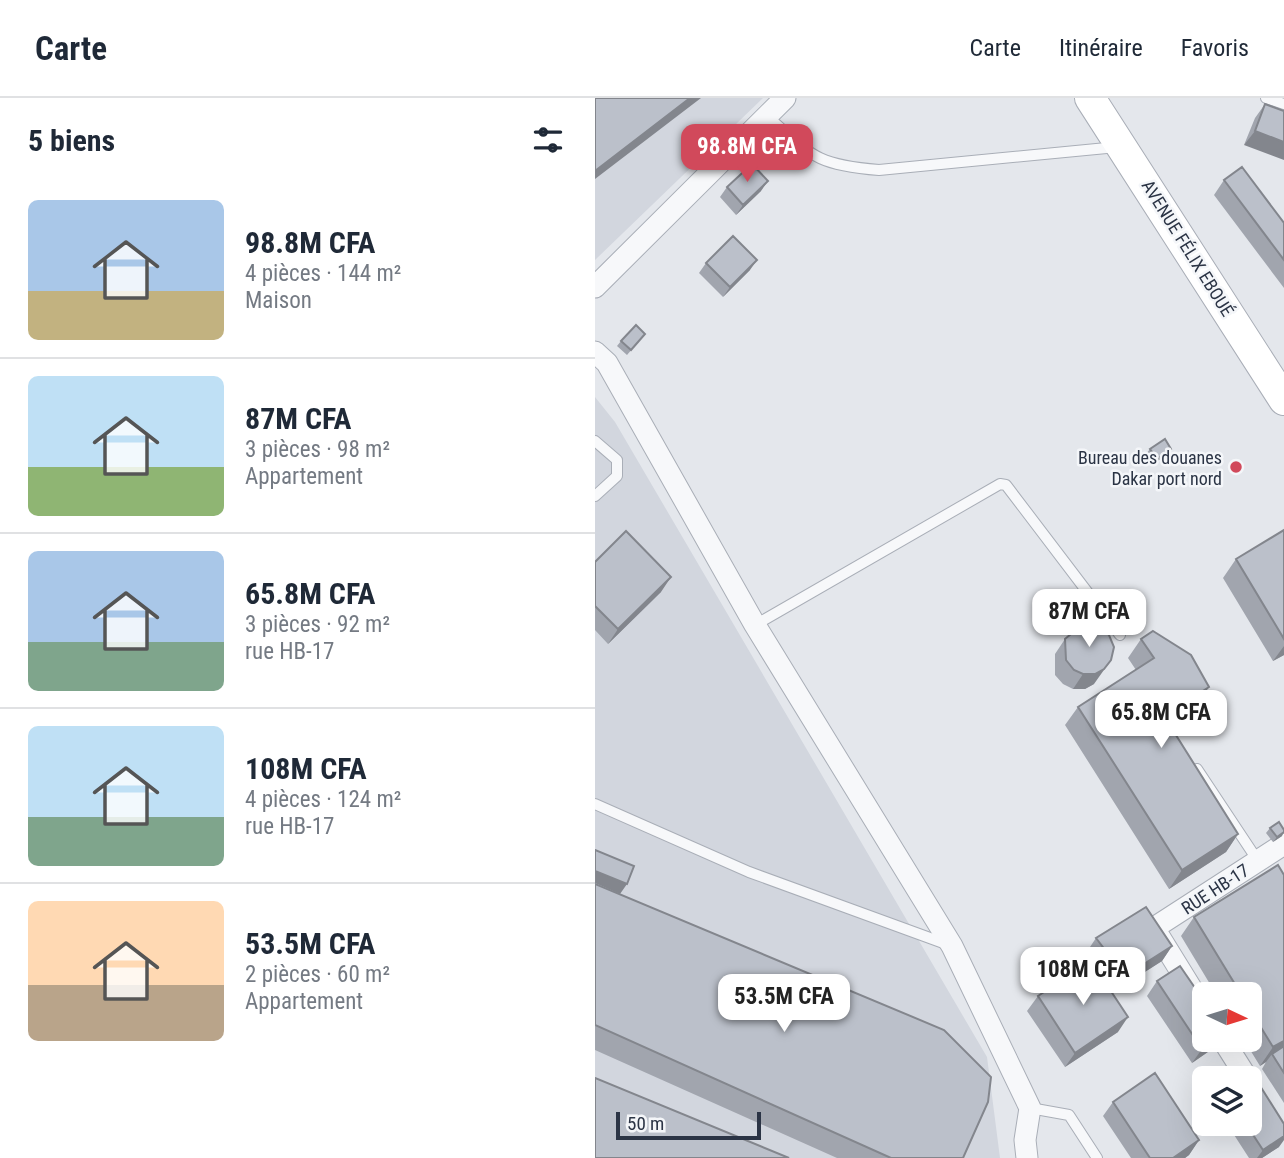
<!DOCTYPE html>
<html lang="fr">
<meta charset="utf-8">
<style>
body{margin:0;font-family:"Roboto Condensed",sans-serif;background:#f2f2f3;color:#1f2937;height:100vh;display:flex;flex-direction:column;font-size:26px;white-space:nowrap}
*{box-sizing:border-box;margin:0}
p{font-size:23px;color:#747a83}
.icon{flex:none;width:38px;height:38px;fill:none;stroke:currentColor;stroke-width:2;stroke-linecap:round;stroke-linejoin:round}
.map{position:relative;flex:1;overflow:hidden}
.side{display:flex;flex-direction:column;background:#fff;width:595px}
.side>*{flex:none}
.needle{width:46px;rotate:94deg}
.buttons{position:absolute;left:597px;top:884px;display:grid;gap:14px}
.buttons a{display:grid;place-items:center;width:70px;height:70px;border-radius:10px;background:#fff;box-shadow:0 7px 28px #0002;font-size:35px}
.scale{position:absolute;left:21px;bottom:18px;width:145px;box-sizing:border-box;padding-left:7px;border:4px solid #2b3445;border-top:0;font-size:19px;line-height:24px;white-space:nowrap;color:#2b3445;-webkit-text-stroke:5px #f4f6f9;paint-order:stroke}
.price{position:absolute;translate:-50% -60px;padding:0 16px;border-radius:14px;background:#fff;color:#222;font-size:23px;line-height:46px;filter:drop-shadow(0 2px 4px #0008)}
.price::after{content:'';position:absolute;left:50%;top:42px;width:21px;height:16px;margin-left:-10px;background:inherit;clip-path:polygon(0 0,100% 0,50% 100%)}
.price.current{background:#d1495b;color:#fff}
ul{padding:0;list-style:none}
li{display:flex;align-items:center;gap:21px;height:175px;padding:0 28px}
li+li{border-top:2px solid #e0e1e3}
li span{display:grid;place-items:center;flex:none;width:196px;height:140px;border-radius:10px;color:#555}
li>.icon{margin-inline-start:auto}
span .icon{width:84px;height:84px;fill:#fffc;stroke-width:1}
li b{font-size:30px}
h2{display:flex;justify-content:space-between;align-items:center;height:84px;padding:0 28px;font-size:30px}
header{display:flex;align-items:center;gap:42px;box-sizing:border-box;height:98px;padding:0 35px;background:#fff;border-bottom:2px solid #e0e1e3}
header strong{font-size:33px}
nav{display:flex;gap:38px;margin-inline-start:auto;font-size:24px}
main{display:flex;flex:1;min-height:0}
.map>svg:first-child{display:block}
</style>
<header>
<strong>Carte</strong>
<nav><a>Carte</a><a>Itinéraire</a><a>Favoris</a></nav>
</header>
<main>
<section class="side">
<h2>5 biens<svg class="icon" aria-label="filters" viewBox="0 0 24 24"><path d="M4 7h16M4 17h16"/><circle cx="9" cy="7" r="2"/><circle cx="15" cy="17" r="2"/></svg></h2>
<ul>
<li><span style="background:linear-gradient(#a9c7e8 65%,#c2b280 0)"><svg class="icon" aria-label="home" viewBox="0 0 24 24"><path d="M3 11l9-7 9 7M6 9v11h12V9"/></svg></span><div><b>98.8M CFA</b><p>4 pièces · 144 m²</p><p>Maison</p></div></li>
<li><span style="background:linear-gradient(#bfe0f5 65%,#8fb573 0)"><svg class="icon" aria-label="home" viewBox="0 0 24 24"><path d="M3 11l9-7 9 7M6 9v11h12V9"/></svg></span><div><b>87M CFA</b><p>3 pièces · 98 m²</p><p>Appartement</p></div></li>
<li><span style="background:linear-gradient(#a9c7e8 65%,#7fa58c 0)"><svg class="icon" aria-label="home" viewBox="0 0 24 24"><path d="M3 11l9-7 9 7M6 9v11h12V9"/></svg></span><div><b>65.8M CFA</b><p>3 pièces · 92 m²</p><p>rue HB-17</p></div></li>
<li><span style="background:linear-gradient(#bfe0f5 65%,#7fa58c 0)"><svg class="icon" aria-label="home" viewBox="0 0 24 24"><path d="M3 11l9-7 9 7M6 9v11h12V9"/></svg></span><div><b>108M CFA</b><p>4 pièces · 124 m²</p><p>rue HB-17</p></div></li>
<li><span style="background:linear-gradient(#ffd9b3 60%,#b9a48a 0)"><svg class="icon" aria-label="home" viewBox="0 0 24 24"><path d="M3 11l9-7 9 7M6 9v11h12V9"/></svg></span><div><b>53.5M CFA</b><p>2 pièces · 60 m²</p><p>Appartement</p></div></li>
</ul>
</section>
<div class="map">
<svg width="689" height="1060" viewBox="0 0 689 1060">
<rect width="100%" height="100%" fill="#e4e7ec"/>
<path fill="#d2d6de" d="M0,0H168L0,162Z
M0,299L20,324L392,959L405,1060H0Z"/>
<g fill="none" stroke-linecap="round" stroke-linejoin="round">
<g stroke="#a9aeb7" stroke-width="12">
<path id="lane" d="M671,0L689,6
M172,18C217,58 221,67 284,72L522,49
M0,343L22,362V378L0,398
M160,527L405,386L411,387L525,537
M602,671L663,763
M0,706L154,774L354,847
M435,1010L474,1017L502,1060"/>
</g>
<g stroke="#a9aeb7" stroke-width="23">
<path id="street" d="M0,189L190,0
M0,254L12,265L160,527L357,848L435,1010L430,1042L432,1060
M609,911L559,830L689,746
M628,942L652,980"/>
</g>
<g stroke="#a9aeb7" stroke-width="32">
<path id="secondary" d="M495,0L689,302"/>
</g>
<use href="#lane" stroke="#f7f8fa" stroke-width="10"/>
<use href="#street" stroke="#f7f8fa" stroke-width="21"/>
<use href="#secondary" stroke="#fff" stroke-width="30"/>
</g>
<path fill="#a1a5ae" d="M670,6L689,13L649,47L660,20Z
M629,82L689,125V190L619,97Z
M132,89L166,93L141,117L125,99Z
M111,165L155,172L128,199L104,175Z
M50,236L32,257L22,248L26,243Z
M555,351H576L573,356L558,366L551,356Z
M689,432V557L678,563L628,480L641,461Z
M0,464L66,494L13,546L0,532Z
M470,541L499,586L490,591H478L468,586L460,577V556Z
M546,541L614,589L601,607L573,625L643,736L631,754L574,791L470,627L483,609L541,572L533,560Z
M675,730L687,738L678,744L671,735Z
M689,777V1005L667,971L671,964L665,968L649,942H654V896H621L586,838L599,819Z
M0,786L368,1060H242L0,952Z
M501,840L577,848L567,863L520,893L491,855Z
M562,883L620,949L597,965L552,898Z
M443,898L523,934L470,969L432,913Z
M518,1004L604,1042L594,1057L590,1060H536L508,1018Z
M632,1026H654L684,1049L667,1060H654Z"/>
<path fill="#83868d" d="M95,0H106L0,81V73Z
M660,33L689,44V62L649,47Z
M173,83L166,93L141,117L148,107Z
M162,162L155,172L128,199L135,189Z
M576,351L573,356L558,366L562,361Z
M76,479L66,494L13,546L23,531Z
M689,548V557L678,563Z
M516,562L499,586L490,591H478L488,576Z
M614,589L601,607L556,636L569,618Z
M689,734L687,738L678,744L682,739Z
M643,736L631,754L574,791L587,772Z
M0,773L32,786L25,796L0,785Z
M577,848L567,863L520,893L530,878Z
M533,919L523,934L470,969L480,955Z
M621,942H626L620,949L597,965L607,951Z
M689,943V953L677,956L671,964L665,968L678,949Z
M689,1038V1042L684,1049L667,1060H662L668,1052Z
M604,1042L594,1057L590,1060H578Z"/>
<path fill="#bbc0ca" stroke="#83868d" stroke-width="2" d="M0,0H95L0,73Z
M670,6L689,13V44L660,33Z
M157,66L173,83L148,107L132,89Z
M647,69L689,125V162L629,82Z
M138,138L162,162L135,189L111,165Z
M41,227L50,236L36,252L26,243Z
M570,341L576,351L562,361L555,351Z
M689,432V541L641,461Z
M31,433L76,479L23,531L0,508V464Z
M488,526L503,527L514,537L519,549L516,562L509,571L500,576H488L479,572L471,562L470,541Z
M558,533L596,557L614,589L569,618L643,736L587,772L483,609L559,560L546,541Z
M684,724L689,732V734L682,739L675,730Z
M0,752L39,768L32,786L0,773Z
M683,767L689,777V943L678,949L654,910V896H646L599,819Z
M0,786L349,932L396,979L393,1004L368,1060H296L0,927Z
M551,809L577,848L530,878L501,840Z
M496,863L533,919L480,955L443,898Z
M585,868L609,903V942H621L607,951L562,883Z
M689,948V975L677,956Z
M560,975L604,1042L578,1060H555L518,1004Z
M0,980L194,1060H0Z
M662,983L689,1026V1038L668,1052L651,1026H654V988Z"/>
<circle fill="#d1495b" stroke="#f4f6f9" stroke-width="2.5" cx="641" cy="369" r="7"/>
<g text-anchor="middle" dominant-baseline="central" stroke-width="5" stroke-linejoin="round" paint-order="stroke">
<g font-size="18" fill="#2b3445" stroke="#f4f6f9">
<text transform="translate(593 150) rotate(58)">AVENUE FÉLIX EBOUÉ</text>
<text transform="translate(620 791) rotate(-33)">RUE HB-17</text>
</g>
<g font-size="18" fill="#2b3445" stroke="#f4f6f9" text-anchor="end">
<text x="627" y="359">Bureau des douanes<tspan x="627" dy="21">Dakar port nord</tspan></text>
</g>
</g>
</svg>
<div class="buttons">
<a><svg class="needle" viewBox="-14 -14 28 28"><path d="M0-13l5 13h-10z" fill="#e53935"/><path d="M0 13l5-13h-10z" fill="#747a83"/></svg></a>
<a><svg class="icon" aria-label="layers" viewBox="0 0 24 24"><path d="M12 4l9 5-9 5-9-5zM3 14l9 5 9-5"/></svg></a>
</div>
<div class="scale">50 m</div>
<b class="price current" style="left:152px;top:86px">98.8M CFA</b>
<b class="price" style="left:494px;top:551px">87M CFA</b>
<b class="price" style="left:566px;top:652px">65.8M CFA</b>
<b class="price" style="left:488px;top:909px">108M CFA</b>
<b class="price" style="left:189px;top:936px">53.5M CFA</b>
</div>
</main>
